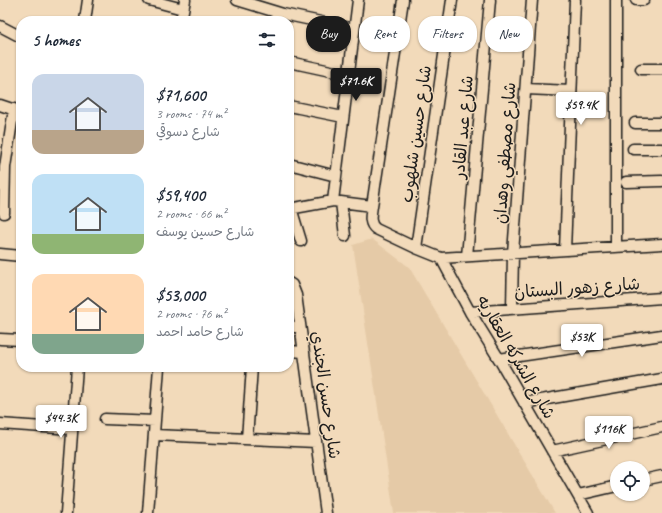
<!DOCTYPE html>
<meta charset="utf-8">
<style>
body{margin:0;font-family:Caveat,"Playpen Sans Arabic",sans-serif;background:#f6f6f7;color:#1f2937;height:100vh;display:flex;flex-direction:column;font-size:15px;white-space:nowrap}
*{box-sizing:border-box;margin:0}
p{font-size:13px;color:#747a83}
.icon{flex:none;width:22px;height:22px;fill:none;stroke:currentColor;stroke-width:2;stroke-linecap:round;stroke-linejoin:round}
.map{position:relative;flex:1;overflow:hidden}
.side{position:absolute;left:16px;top:16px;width:278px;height:356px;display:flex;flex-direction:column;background:#fff;border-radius:16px;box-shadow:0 1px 3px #0004}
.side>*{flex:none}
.banner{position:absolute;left:306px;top:16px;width:296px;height:36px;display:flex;gap:8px}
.buttons{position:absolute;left:610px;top:461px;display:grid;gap:8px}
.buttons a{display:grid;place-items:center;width:40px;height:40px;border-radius:50%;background:#fff;box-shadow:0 1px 3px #0004;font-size:20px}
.price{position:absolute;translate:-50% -34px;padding:0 9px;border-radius:4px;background:#fff;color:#222;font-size:13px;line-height:26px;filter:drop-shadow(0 1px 2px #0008)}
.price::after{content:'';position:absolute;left:50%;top:24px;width:12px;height:9px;margin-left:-6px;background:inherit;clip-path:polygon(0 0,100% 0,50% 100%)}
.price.on{background:#1c1c1c;color:#fff}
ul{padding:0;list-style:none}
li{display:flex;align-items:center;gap:12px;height:100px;padding:0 16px}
li span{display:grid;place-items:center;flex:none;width:112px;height:80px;border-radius:12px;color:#555}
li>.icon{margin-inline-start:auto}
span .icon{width:48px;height:48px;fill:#fffc;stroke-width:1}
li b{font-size:17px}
h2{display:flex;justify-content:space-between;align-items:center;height:48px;padding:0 16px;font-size:17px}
.tag{padding:0 14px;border-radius:16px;background:#fff;box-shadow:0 1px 3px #0004;font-size:14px;line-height:36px}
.tag.on{background:#1c1c1c;color:#fff}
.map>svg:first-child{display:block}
</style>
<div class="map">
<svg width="662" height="513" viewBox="0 0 662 513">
<rect width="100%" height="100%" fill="#f2daba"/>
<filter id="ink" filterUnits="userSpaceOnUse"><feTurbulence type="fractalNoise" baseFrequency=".025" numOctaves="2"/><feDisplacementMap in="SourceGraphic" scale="8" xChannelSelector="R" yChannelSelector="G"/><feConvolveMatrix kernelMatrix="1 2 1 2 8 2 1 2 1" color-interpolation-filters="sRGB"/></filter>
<g filter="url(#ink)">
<path fill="#e5caa7" d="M372,239L409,267L555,513H394L353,245Z"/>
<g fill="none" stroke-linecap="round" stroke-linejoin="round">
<g stroke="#1c1c1c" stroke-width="13">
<path id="street" d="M149,0L183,9
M237,0L283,14L354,29
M403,0L372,206C371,214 368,223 376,229L416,248L441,258L662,244
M616,0V247
M636,0H644
M85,21L88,0
M181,21L185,0
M0,26L21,37
M289,62L349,75
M641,69H662
M526,89L571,91
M0,105L21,112
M289,106L343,117
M635,123H662
M633,149H662
M289,164L336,176
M626,182L662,181
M333,201L358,0
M341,202L345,236
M291,208L301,241
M289,209L333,201L372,206
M4,213L5,167L14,109
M416,248L452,0
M565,250L575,0
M0,254L21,256
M467,256L490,0
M441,258L470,312L499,359L588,513
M289,283L292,285L296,295L326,513
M512,309L513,253L532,0
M470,312L662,298
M289,327H300
M0,339L21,340
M289,351L304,352
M499,359L662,335
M524,403L662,379
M105,419L155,421
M0,424L72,429
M154,435L316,442
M247,439L252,367
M552,451L662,427
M643,480L662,476
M578,495L617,486
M66,513L77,367
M148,513L159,367"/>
</g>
<use href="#street" stroke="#f2daba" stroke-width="10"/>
</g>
</g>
<g text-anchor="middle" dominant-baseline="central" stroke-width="3" stroke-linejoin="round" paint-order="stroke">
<g font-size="17" fill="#1c1c1c" stroke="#f2daba">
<text transform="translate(463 127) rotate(-85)">شارع عبد القادر</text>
<text transform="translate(416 134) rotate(-82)">شارع حسين شلهوب</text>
<text transform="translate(505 153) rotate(-86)">شارع مصطفي وهدان</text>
<text transform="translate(577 288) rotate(-4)">شارع زهور البستان</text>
<text transform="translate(516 357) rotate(60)">شارع الشركه العقاريه</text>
<text transform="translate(326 395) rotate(82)">شارع حسن الجندي</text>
</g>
</g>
</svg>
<div class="buttons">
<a><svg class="icon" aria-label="locate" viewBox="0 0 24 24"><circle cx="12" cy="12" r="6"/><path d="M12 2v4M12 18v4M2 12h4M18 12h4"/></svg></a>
</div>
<b class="price on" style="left:356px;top:102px">$71.6K</b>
<b class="price" style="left:581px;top:126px">$59.4K</b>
<b class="price" style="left:582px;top:358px">$53K</b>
<b class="price" style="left:61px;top:439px">$44.3K</b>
<b class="price" style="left:609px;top:450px">$116K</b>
<div class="banner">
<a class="tag on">Buy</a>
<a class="tag">Rent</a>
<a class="tag">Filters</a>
<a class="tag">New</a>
</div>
<section class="side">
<h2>5 homes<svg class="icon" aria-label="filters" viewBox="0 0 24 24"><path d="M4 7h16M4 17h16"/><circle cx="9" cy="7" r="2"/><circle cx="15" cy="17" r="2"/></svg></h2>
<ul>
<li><span style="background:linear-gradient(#c9d6e8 70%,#b9a48a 0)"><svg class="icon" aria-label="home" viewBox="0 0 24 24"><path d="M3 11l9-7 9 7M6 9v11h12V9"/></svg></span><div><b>$71,600</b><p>3 rooms · 74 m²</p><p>شارع دسوقي</p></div></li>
<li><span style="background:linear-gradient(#bfe0f5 75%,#8fb573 0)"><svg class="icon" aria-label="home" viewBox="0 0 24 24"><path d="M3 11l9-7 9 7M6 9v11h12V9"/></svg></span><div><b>$59,400</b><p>2 rooms · 66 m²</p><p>شارع حسين يوسف</p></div></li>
<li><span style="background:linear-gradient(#ffd9b3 75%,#7fa58c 0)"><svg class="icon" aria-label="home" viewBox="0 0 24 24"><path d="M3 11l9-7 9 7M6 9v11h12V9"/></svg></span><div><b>$53,000</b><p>2 rooms · 76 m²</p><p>شارع حامد احمد</p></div></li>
</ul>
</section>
</div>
